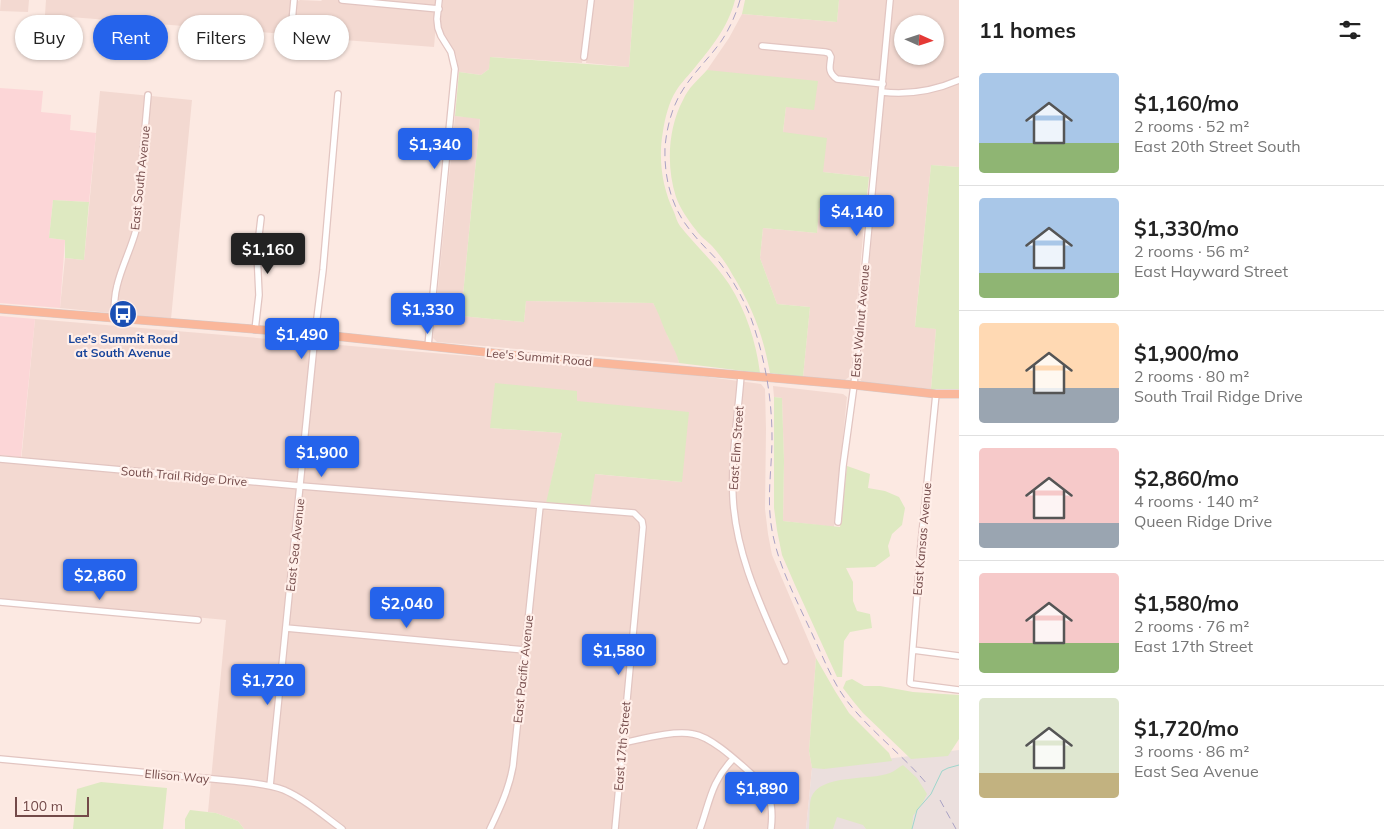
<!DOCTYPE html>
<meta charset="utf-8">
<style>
body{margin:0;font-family:Mulish,sans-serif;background:#f2f2f2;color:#222;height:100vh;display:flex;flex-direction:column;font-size:19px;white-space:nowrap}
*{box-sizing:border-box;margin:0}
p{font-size:16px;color:#767676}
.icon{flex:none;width:28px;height:28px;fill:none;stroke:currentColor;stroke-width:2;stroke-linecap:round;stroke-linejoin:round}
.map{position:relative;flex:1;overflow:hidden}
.details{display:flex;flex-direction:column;background:#fff;width:425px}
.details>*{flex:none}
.top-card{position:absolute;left:15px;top:15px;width:475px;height:45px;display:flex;gap:10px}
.needle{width:32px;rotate:93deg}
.controls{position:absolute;left:894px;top:15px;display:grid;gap:10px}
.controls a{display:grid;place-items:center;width:50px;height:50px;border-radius:50%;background:#fff;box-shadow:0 1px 4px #0004;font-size:25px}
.scale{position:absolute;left:15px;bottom:12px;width:74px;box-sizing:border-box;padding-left:5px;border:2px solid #734a49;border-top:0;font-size:14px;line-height:18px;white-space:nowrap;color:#734a49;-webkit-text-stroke:4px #ffeee8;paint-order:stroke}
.price{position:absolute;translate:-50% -42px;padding:0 11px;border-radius:5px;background:#2563eb;color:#fff;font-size:16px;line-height:32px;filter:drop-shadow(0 1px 2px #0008)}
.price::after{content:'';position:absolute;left:50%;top:30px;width:15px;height:11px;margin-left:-8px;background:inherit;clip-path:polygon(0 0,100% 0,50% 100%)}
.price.on{background:#222;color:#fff}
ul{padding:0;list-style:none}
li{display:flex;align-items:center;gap:15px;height:125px;padding:0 20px}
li+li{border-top:1px solid #e0e0e0}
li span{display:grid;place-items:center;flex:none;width:140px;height:100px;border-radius:5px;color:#555}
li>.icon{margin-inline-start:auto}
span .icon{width:60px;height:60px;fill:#fffc;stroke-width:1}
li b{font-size:21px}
h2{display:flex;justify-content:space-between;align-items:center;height:60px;padding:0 20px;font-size:21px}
.tag{padding:0 18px;border-radius:22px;background:#fff;box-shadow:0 1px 4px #0004;font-size:18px;line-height:45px}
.tag.on{background:#2563eb;color:#fff}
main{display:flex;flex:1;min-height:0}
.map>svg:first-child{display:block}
</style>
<main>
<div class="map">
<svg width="959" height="829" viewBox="0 0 959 829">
<rect width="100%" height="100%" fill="#fce9e2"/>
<path fill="#f3d9d1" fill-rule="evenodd" d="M1,0H29L28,12L0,11Z
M46,0H293L290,27L288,32L284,34L45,15Z
M300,0L321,1L322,0H438L434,47L293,36L296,2Z
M443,0H589L582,63L491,57L489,69L481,75L459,72L456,55L443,34L440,25Z
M593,0H634L629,67L586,63Z
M839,0H887L879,87L869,177L823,172L783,132L786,107L707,70L729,38L742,14L837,22Z
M893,0H959V167L931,165L915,326L936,329L931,389L862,382L859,378ZM902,24H935V56H902Z
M100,91L192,100L171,319L60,308L65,258L84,260Z
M455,116L480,118L461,316L524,322L526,301L653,303L661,316L668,337L677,354L679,363L437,342L433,338Z
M819,208L865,213L851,370L849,377L845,380L803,377L810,307L777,304L760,258L763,228L817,233Z
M35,319L693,375L761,384L765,389L766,429L765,509L768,534L772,555L816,658L809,751L812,768L806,829H244L238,821L216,813L208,812L226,620L0,599V461L21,462ZM577,391L576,401L682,482L594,474L589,513L545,510L562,433L490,428Z
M773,386L843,394L847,397L834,527L783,521L784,461L782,398L774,397Z"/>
<path fill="#fcd6d7" d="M0,88L43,91L41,112L71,115L70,130L96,133L89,202L53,200L49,238L65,240L60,308L0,303Z
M0,316L35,319L21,457L0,455Z"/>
<path fill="#ebdfdd" d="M959,750V829H806L812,768Z"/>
<path fill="#dee9c1" d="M634,0H735C728,28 710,49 692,71C687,77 680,84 676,91C669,102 665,118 663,131C658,159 662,187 674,212C676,217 677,222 680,226C696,246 715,263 729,284C746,311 756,341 760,373L679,363C677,353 672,346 668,337C662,325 660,315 653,303L526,301L524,322L461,316L480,119L455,116L459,72L481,75L489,69L490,57L629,67Z
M745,0H839L837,22L742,14Z
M707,70L818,81L814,110L786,107L783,132L827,138L823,172L869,177L865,213L819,208L817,233L763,228L760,258L777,304L810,307L803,377L770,373C763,335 753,308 732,274C727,264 719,254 712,246C707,241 700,236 696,230C688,220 680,208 676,197C666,166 668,128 683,100C688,88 698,80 707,70Z
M931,165L959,167V389H931L936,329L915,327Z
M53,200L89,202L84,260L65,258V240L49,238Z
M495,383L577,391V401L689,412L682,482L595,474L590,506L546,503L562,433L490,428Z
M774,397L782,398L784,461L783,521L840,527L847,466L870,474L868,488L885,491L899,497L905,508L902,525L892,534L888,546L890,556L875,567L846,568L853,582V601L857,611L870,614L872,628L850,632L844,641L842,677H837L795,585L782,555L777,530L774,508Z
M816,658L835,691L849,713L889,753L892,761L824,769L812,768L809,751Z
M852,679L864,686H880L913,692L959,695V739L948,756L911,759L863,713L853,701L843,688L846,681Z
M903,765L917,778L927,794L923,802L913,816L912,829H866L863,825L837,817L833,829H809C810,820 809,805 811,798C820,773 870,781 890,773C895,771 899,767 903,765Z
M101,782L167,788L163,829H73L77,789Z
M190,810L216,813L238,821L244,829H185V819Z"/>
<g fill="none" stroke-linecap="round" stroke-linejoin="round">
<path stroke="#9ed6cc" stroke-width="1" d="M912,829L917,810L931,794L942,771L948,768L959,765"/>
<g stroke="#e2c5c1" stroke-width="8">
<path id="minor" d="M342,0L439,9
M291,32L294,0
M762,46L825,52L829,53L831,57C830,66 827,72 837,79L883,84
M584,57L591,0
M882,92C909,95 934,91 959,80
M114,318C114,307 114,297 117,286C121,268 131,249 136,230L148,95
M255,330L259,295L257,252L261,218
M428,346L455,69L451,52L441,36L438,28L437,19L439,0
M741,375C738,416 731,457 733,498C736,556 762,608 785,661
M936,394L921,544L910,683L912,684L959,690
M0,459L301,486L634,513L642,521L643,527L615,829
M838,522L843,466L854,385L890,0
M0,602L198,620
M286,628L525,650
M913,650L959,656
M623,743C642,739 674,730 693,734C714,737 745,769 762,783C772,798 773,812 771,829
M0,759L235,781C251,783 269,784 284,790C305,799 324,816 342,829
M270,786L315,334L323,270L338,94
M490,829C500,808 509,789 513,766L540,506
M700,829C710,801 711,782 733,759"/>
</g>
<g stroke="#d5c9c8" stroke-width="9">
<path id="major" d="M0,309L315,334L532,357L854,385L936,394H959"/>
</g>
<use href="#minor" stroke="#fff" stroke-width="5.5"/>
<use href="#major" stroke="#fab79b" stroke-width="8"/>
<path stroke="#a9a2c4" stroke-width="1" stroke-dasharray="8 5" stroke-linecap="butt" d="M740,0C736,14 730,28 722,40C711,56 697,69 686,85C673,103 667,125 665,147C664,177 671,207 690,230C699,242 710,252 720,263C733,280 745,301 752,321C765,359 772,398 772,438C772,463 768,489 770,514C773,558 796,598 814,638C824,659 833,683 847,701C870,731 902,754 927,784
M940,800L956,829"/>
</g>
<defs>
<g id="bus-disc" transform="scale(1.4375)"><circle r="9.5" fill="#1a4fb4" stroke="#ffeee8"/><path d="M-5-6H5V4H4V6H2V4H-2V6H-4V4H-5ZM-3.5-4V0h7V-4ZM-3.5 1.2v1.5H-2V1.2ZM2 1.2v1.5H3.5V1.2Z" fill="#fff"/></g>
</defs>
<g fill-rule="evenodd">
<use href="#bus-disc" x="123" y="314"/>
</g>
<g text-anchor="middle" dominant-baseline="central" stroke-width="4.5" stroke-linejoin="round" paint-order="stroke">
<g font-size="12" fill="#734a49" stroke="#ffeee8">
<text transform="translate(140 178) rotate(-84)">East South Avenue</text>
<text transform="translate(860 321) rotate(-85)">East Walnut Avenue</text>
<text transform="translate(539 357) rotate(5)">Lee's Summit Road</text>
<text transform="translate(736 448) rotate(-86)">East Elm Street</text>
<text transform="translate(184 476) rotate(5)">South Trail Ridge Drive</text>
<text transform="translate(922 539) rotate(-85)">East Kansas Avenue</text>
<text transform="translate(295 545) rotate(-84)">East Sea Avenue</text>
<text transform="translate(523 669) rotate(-84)">East Pacific Avenue</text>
<text transform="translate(622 746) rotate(-85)">East 17th Street</text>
<text transform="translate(177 776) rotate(5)">Ellison Way</text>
</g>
<g font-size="12" font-weight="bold" fill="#164399" stroke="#ffeee8">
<text x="123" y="338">Lee's Summit Road<tspan x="123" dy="14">at South Avenue</tspan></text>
</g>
</g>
</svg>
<div class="controls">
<a><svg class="needle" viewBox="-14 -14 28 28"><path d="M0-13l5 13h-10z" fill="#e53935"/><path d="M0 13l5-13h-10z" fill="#767676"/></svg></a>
</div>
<div class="scale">100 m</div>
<b class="price" style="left:435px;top:170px">$1,340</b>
<b class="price" style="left:857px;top:237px">$4,140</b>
<b class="price on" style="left:268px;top:275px">$1,160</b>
<b class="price" style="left:428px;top:335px">$1,330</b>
<b class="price" style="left:302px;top:360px">$1,490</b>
<b class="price" style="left:322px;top:478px">$1,900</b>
<b class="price" style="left:100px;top:601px">$2,860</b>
<b class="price" style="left:407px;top:629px">$2,040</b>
<b class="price" style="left:619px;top:676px">$1,580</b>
<b class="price" style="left:268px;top:706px">$1,720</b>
<b class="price" style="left:762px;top:814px">$1,890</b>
<div class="top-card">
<a class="tag">Buy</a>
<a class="tag on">Rent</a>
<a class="tag">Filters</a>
<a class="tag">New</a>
</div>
</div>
<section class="details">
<h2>11 homes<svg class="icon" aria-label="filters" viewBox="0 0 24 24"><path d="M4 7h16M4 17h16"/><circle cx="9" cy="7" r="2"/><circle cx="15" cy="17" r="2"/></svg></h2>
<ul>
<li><span style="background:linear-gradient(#a9c7e8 70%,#8fb573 0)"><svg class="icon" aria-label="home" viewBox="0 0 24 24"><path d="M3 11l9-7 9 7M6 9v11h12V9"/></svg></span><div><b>$1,160/mo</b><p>2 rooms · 52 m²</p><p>East 20th Street South</p></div></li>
<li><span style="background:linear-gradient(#a9c7e8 75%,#8fb573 0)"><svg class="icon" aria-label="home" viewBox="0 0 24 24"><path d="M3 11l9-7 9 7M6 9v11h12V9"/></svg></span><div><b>$1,330/mo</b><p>2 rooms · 56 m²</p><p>East Hayward Street</p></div></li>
<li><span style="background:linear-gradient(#ffd9b3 65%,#9aa5b1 0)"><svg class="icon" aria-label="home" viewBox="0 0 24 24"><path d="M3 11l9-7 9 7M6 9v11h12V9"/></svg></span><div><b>$1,900/mo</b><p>2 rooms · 80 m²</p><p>South Trail Ridge Drive</p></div></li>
<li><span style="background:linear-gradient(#f6c9c9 75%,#9aa5b1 0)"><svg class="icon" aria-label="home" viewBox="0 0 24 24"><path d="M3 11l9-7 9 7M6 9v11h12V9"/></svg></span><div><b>$2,860/mo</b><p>4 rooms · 140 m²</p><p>Queen Ridge Drive</p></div></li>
<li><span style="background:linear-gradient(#f6c9c9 70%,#8fb573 0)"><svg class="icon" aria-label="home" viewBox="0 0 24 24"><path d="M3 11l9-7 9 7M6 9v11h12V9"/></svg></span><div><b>$1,580/mo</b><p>2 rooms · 76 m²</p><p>East 17th Street</p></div></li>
<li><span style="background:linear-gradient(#dfe7d0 75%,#c2b280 0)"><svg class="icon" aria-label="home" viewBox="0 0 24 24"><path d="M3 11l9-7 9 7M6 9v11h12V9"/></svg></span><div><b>$1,720/mo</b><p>3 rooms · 86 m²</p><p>East Sea Avenue</p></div></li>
</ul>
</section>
</main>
